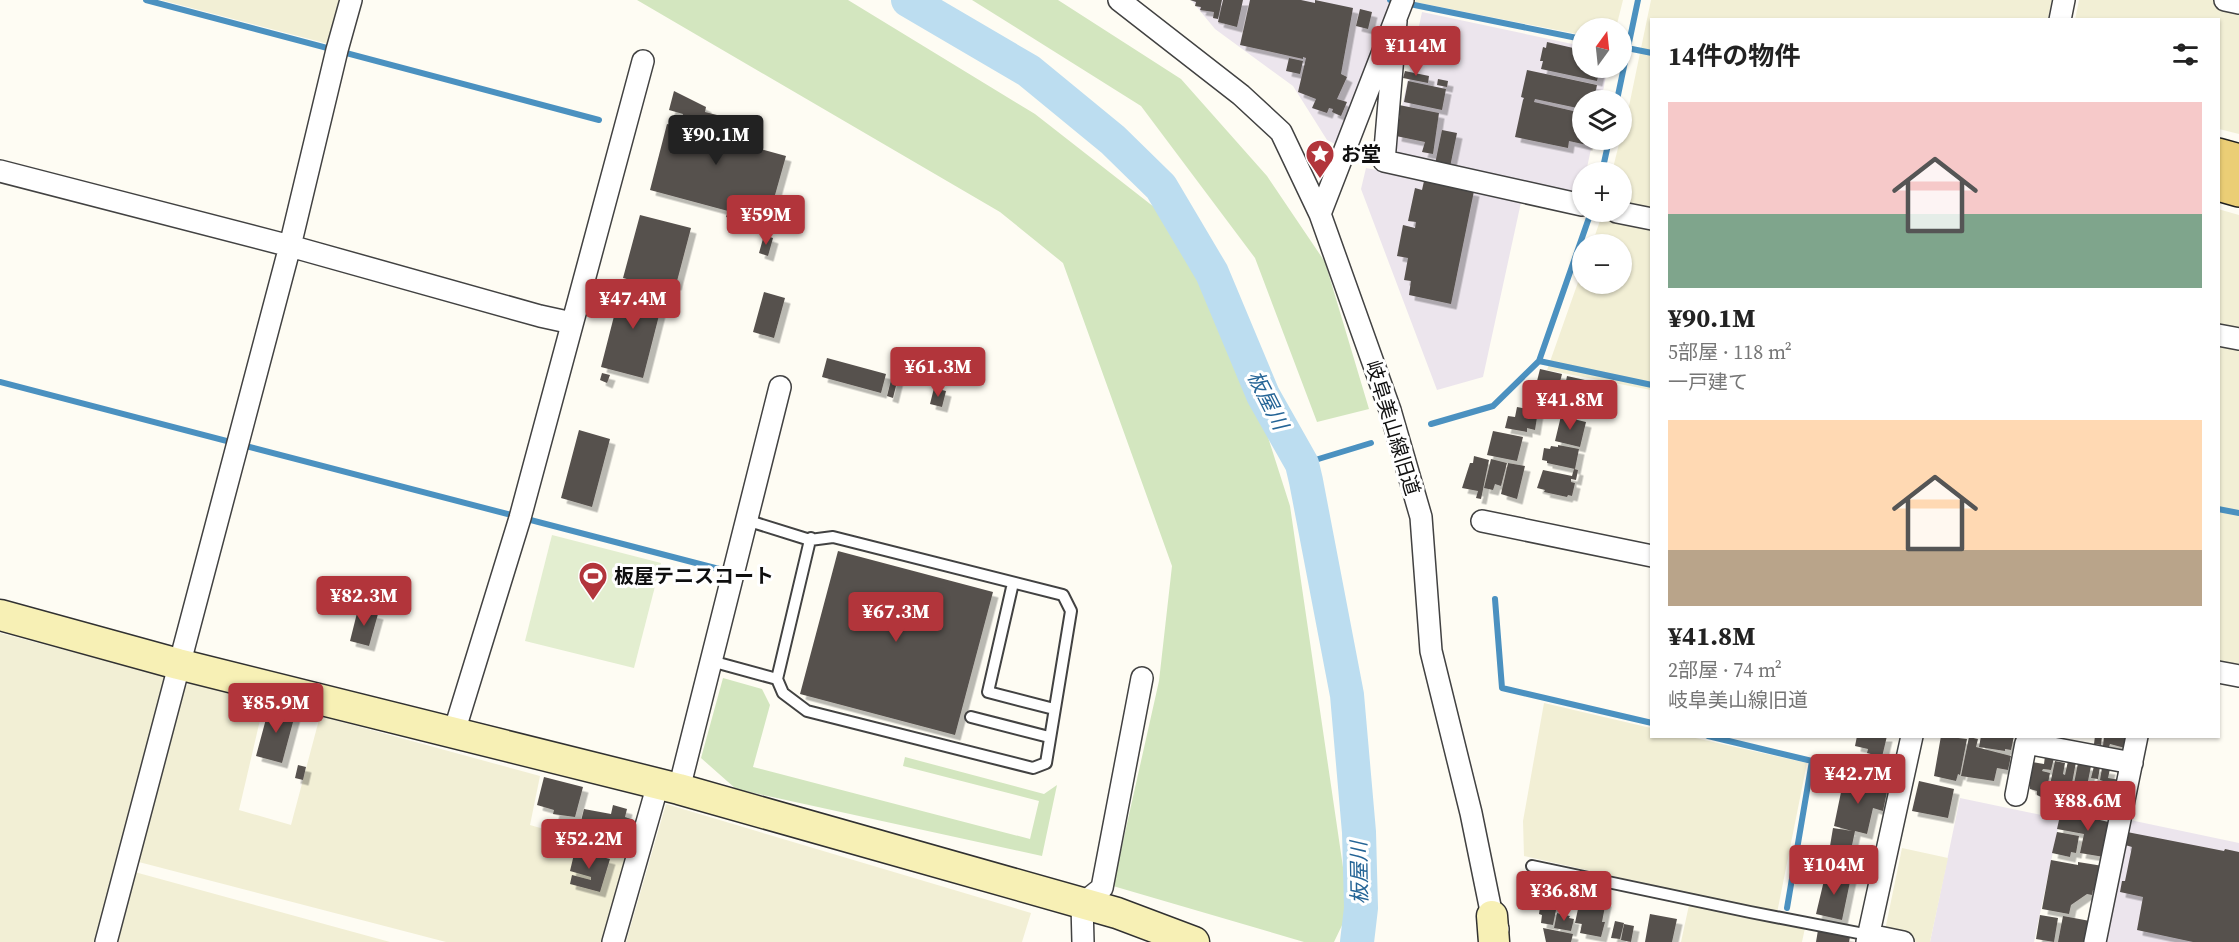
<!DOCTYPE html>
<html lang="ja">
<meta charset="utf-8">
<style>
body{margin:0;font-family:"Source Serif 4","Noto Sans JP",serif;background:#f2f2f2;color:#222;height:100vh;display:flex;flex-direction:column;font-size:22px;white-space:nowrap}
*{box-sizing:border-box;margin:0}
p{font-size:20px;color:#767676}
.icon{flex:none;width:33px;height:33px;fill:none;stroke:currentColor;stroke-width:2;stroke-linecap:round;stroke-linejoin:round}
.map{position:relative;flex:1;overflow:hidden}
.side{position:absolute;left:1650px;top:18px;width:570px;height:720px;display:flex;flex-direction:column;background:#fff;border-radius:0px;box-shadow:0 2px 4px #0004}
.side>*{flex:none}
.needle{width:39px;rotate:15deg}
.fabs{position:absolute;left:1572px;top:18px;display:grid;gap:12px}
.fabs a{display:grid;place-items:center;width:60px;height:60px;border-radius:50%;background:#fff;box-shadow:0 2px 4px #0004;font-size:30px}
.price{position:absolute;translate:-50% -51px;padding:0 14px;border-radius:6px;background:#b2353b;color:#fff;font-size:20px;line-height:39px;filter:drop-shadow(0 2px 3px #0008)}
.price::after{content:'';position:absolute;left:50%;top:36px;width:18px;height:14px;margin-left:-9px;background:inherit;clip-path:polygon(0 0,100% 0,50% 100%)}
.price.selected{background:#222;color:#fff}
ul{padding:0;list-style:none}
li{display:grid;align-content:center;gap:12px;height:318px;padding:0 18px}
li span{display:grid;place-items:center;height:186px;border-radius:0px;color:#555}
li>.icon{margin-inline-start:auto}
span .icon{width:108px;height:108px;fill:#fffc;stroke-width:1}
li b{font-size:26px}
h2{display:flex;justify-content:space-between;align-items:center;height:72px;padding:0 18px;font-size:26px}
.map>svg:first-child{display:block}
</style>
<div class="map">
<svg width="2239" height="942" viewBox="0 0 2239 942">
<defs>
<filter id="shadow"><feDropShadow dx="5.5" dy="5.5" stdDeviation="0" flood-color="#0004"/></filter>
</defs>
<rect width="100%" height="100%" fill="#fefcf3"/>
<path fill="#ece5ed" d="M1191,0H1393L1337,145L1327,140L1293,86L1215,29Z
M1422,12L1582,46V68H1608L1601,100H1582V140H1593L1586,172H1582L1581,195L1525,184L1483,377L1437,390L1361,189L1366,168L1388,172Z
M1960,798L2060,819L2034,942H1930Z
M2130,820L2239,843V942H2104Z"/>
<path fill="#f2efd5" d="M161,0H348L336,46Z
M1416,0H1623L1616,28H1582V35L1415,2Z
M1651,0H2052L2048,19L1652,20L1651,390L1547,370L1582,271V284H1622V244H1592L1603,212H1622V172H1612L1620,140H1622Z
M2079,0H2239V134L2219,129L2218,20H2075Z
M2218,209L2239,215V666L2218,662Z
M0,633L165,676L169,683L97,942H0Z
M193,681L264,703L239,810L291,825L320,716L540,776L530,825L627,853L605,942H446L135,861L181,689Z
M1544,703L1651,728L1652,736L1691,737L1807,763L1777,913L1524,856L1523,821Z
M666,804L1031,913L1022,942H626Z
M1902,848L1948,858L1930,942H1917L1884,935Z
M131,871L390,942H112Z
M1689,905L1805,928L1802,942H1681Z"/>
<path fill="#d3e6bf" d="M637,0H848L1035,114L1154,207L1199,274L1266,431L1290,506L1344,874L1345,919L1334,942H1304L1113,886L1159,681L1172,566L1063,263L1000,212Z
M972,0H1058L1181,79L1267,176L1325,262L1369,409L1317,422L1255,258L1141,106Z
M723,678L762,689L770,705L753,767L1030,839L1039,801L903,766L905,757L1044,794L1057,785L1042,856L736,789L701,758Z"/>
<path fill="#e3eed0" d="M552,535L661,563L634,668L525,641Z"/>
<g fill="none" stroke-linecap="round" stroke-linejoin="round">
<path stroke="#4b91c0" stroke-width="6" d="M146,0L599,120
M1390,0L1582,39
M1622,47L1652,53
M1617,100L1638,0
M1602,172L1609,140
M1539,361L1652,385
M0,382L719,569
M1431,424L1493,406L1539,361L1591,212
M1302,464L1371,443
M2218,509L2239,513
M1495,599L1502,688L1652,723
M1708,736L1812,761L1787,908"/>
<path stroke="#bcddf0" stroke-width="34" d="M908,0L1029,71L1113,140L1161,187L1212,273L1263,395L1302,464L1306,481L1347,695L1359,832L1361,908L1357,942"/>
</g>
<path fill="#57514d" filter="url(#shadow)" d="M1190,0H1222L1218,19L1213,18L1214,12L1200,10L1201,7L1195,6L1196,2Z
M1223,0H1243L1237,27L1218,22Z
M1250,0H1301L1315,3V0L1353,8L1341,74L1347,77L1337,99L1347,102L1341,116L1332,112L1333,109L1329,108L1327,113L1312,108L1316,99L1298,92L1306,58L1303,57V59L1240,45Z
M1360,9L1372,12L1368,29L1356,26Z
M1547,42L1582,50V68H1600L1597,81L1541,69L1543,61H1540L1543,47L1546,48Z
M1289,58L1303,61L1300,74L1286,71Z
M1527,70L1597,85L1594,100H1582V109L1535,99L1534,102L1582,113V140H1588L1587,145L1569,141L1568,148L1515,137L1523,100L1524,98L1521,97Z
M1405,71L1429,76L1428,83L1403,78Z
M1438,79L1448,81L1447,87L1437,85Z
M1408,81L1446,89L1442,110L1404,102Z
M674,91L706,107L705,112L725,117L720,138L786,156L766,227L726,217L728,211L650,190L667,124L679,127L683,114L669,110Z
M1399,105L1439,113L1433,154L1422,152L1425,142L1396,136L1400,114L1397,113Z
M1442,130L1457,133L1450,167L1435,164Z
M1424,181L1474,191L1451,304L1409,295L1411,281L1404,280L1408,258L1397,256L1403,225L1415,228L1416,222L1408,221L1415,188L1422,190Z
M640,215L691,228L676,285L672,284L671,291L623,278Z
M764,235L773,238L768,256L759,253Z
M623,281L665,292L643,378L601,367Z
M764,292L785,298L774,338L753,332Z
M827,358L886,374L881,393L822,377Z
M1540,369L1562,374L1557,394L1535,389Z
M602,373L610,375L607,383L600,380Z
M892,376L898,378L893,398L887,396Z
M1567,376L1594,382L1590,405L1562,400Z
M934,388L946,391L942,407L930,404Z
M1517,407L1538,411L1535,430L1527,428V432L1505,428L1508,416L1515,417Z
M1561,416L1586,422L1580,447L1555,441Z
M579,430L610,439L592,507L561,498Z
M1493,431L1523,437L1517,461L1487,455Z
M1558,445L1579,449L1575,469L1547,463V461L1542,460L1544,448L1550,449L1551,446L1558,447Z
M1474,456L1489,460L1481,499L1476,498L1478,491L1462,488L1470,463H1473Z
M1491,459L1507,463L1501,486L1495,484L1493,490L1484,488Z
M1508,463L1525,466L1517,499L1501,494Z
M1574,469L1578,470L1576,480L1571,479V482L1575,483L1572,496L1568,495L1567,497L1544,492L1545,490L1537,488L1543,470L1572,476Z
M838,551L993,592L955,735L800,694Z
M358,609L378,614L369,646L350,641Z
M270,704L296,711L282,763L256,756Z
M1857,736H1887L1882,757L1867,753L1868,749L1855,746Z
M1941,736L1967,739L1960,775L1958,774L1956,781L1934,776Z
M1981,736H2014L2011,750L2005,749V751L1979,747Z
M2095,736H2102L2101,745L2094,744Z
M2104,736H2128L2125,748L2110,744L2109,747L2103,746Z
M1969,737L1978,739L1976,747L2011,756L2008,770L1997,768L1994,781L1961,776Z
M2045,756L2054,758L2051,770L2043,769L2042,771L2050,773L2045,799L2037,795V791L2030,789V786L2027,785L2032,762L2044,764Z
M2055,761L2065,763L2063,774L2065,775L2068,761L2076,762L2069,799L2058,797V801L2047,799Z
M2078,763L2091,766L2088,781L2095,782L2090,805L2082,803L2081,806L2070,804Z
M298,765L306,767L303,780L295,778Z
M2094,766L2100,767L2098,779L2091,778Z
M1846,768L1890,777L1883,811L1873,808L1867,834L1855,831L1851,850L1830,846L1833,828L1852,831L1834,826Z
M2102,768L2110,769L2108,778L2120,780L2114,811L2091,809L2097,783L2102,784L2103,781L2100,780Z
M544,777L583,787L575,817L553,814L554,810L537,805Z
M1919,781L1954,789L1948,818L1912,811Z
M613,805L627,809L625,817L634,820L628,845L584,834L583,838L577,837L584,809L611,814Z
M2061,811L2113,823L2104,857L2080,853L2084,834L2057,829Z
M2057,832L2079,836L2076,853L2071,852L2070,857L2052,853Z
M2127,832L2224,851L2225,849L2239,852V942H2193L2137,930L2143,897L2120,892L2122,881H2125L2132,847L2125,845Z
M575,850L610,859L600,892L570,884L572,875L591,880V877L570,871Z
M2051,860L2078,865V862L2103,866L2099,892L2093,890L2092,895L2087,894L2071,905L2069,914L2042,909Z
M1826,872L1851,877L1842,920L1816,914Z
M1539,878L1561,881L1557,906L1554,905L1553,908L1535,902Z
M1581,895L1606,901L1602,922H1605L1601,937L1580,933L1582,924L1575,923Z
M1540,907L1556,910L1553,925L1541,923L1542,915L1539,914Z
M1557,913L1570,916L1569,918L1574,919L1571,931L1554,928Z
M1650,914L1677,919L1672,942H1645Z
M2040,915L2058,918L2054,942L2036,939Z
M2063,916L2090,921L2086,942H2058Z
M1615,921L1624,923L1620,939L1611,938Z
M1624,924L1634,926L1631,942L1621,940Z
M1543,928L1573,934L1571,942H1546Z
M1818,930L1850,937L1849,942H1816Z"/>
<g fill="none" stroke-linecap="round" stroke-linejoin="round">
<g stroke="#424242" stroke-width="14">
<path id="lane" d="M746,520L810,540L833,537L1063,595L1071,611L1046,763L1033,768L807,711L783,693L777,679L810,540L811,538
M1013,583L988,692L1054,709
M711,661L777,679
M971,717L1049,737
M1532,866L1750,912L1869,935"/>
</g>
<g stroke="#424242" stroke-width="24">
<path id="street" d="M1119,0L1241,95L1281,132L1320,214L1390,410L1421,517L1431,651L1471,813L1492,916L1498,929
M2225,0L2239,3
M2060,20L2064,0
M1396,21L1384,161L1582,205
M0,171L290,246L540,316L572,323
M1617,212L1652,219
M1320,214L1403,0
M2218,335L2239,339
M1482,521L1652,556
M2218,672L2239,676
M454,732L520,518L643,61
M679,789L780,387
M2016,795L2026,743L2132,763
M1869,935L1903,942
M106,942L290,246L337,50L351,0
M613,942L658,784
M1083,942L1082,904L1102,888L1142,678
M1867,942L1912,736
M2095,942L2137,736"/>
</g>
<g stroke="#313131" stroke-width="33">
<path id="secondary" d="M0,615L178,664L679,789L1117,913L1194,942
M1492,916L1494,942"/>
</g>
<g stroke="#202020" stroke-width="36">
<path id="primary" d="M2218,155L2239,161
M2218,184L2239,190"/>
</g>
<use href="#lane" stroke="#fff" stroke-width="10"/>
<use href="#street" stroke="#fff" stroke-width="21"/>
<use href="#secondary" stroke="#f7f0b5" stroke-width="30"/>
<use href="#primary" stroke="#ebce76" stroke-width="33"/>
</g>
<defs>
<g id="sight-pin" transform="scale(1.5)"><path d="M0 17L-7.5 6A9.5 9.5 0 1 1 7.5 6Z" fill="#b2353b" stroke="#fff"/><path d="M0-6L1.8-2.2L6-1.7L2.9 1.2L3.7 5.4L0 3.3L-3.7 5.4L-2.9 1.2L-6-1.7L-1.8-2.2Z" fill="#fff"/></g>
<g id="stadium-pin" transform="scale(1.5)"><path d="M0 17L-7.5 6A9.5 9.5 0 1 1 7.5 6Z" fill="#b2353b" stroke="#fff"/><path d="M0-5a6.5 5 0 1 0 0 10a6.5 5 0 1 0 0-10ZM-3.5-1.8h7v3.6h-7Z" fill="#fff"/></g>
</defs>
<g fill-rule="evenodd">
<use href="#sight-pin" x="1320" y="154"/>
<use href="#stadium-pin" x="593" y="576"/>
</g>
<g text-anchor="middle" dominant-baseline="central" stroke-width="6" stroke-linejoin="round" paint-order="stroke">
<g font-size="20" font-weight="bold" fill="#0f0f0f" stroke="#fff" text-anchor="start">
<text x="1341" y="154">お堂</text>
<text x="614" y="576">板屋テニスコート</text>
</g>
<g font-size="20" fill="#0f0f0f" stroke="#fff">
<text transform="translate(1393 428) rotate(73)">岐阜美山線旧道</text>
</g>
<g font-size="21" font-style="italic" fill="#246496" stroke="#fff">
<text transform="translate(1268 400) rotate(63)">板屋川</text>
<text transform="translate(1359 873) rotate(-91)">板屋川</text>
</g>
</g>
</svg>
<div class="fabs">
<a><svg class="needle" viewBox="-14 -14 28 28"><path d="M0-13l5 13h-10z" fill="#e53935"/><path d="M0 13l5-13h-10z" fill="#767676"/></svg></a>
<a><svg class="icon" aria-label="layers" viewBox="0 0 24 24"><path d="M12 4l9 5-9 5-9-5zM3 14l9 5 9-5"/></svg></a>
<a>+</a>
<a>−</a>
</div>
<b class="price" style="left:1416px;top:77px">¥114M</b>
<b class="price selected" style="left:716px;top:166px">¥90.1M</b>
<b class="price" style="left:766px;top:246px">¥59M</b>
<b class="price" style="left:633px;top:330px">¥47.4M</b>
<b class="price" style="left:938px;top:398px">¥61.3M</b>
<b class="price" style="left:1570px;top:431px">¥41.8M</b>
<b class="price" style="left:364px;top:627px">¥82.3M</b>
<b class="price" style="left:896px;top:643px">¥67.3M</b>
<b class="price" style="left:276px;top:734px">¥85.9M</b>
<b class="price" style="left:1858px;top:805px">¥42.7M</b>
<b class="price" style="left:2088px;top:832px">¥88.6M</b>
<b class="price" style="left:589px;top:870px">¥52.2M</b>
<b class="price" style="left:1834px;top:896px">¥104M</b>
<b class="price" style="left:1564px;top:922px">¥36.8M</b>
<section class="side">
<h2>14件の物件<svg class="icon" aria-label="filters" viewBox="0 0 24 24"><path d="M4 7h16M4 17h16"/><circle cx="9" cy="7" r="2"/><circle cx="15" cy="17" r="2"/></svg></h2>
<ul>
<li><span style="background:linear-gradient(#f6c9c9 60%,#7fa58c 0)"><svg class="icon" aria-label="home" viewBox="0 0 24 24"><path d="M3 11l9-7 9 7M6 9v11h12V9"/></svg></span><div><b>¥90.1M</b><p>5部屋 · 118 m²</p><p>一戸建て</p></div></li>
<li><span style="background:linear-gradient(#ffd9b3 70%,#b9a48a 0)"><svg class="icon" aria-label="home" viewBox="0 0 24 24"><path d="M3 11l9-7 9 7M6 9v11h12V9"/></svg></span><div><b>¥41.8M</b><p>2部屋 · 74 m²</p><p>岐阜美山線旧道</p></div></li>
</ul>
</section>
</div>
